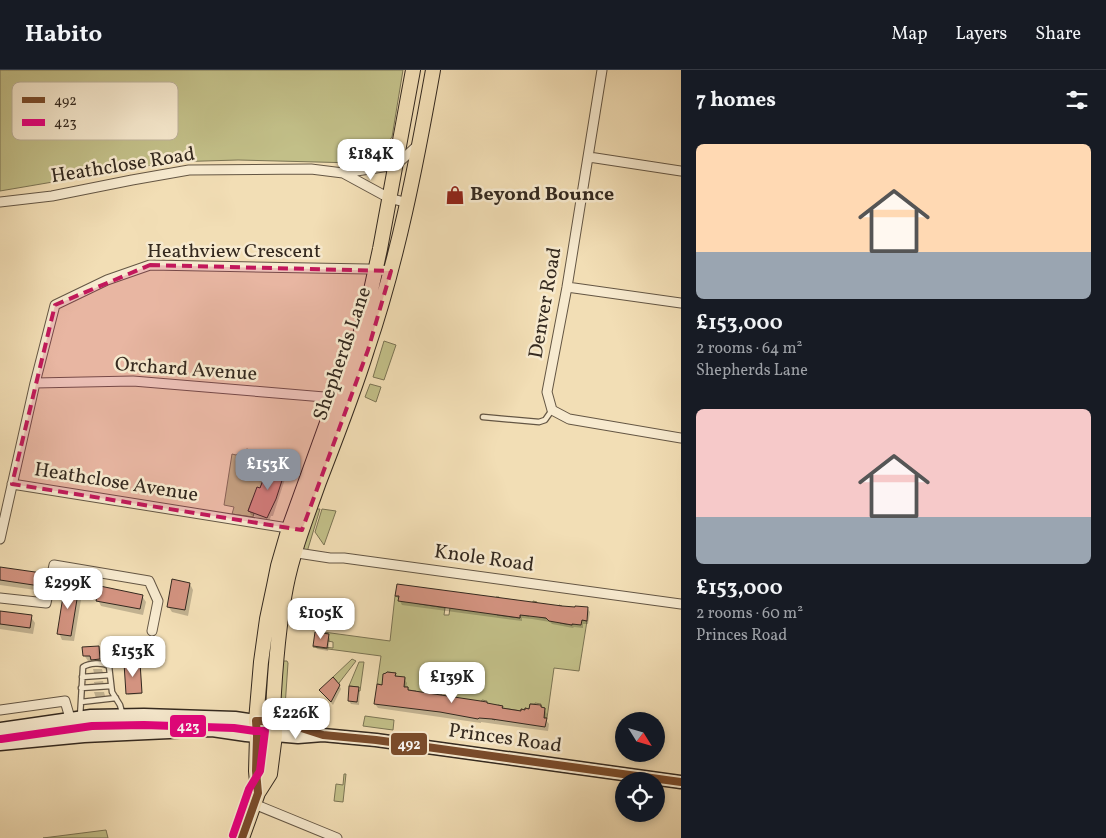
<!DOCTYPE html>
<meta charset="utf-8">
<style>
body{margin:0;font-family:Vollkorn,serif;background:#242831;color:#f1f3f6;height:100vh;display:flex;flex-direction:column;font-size:19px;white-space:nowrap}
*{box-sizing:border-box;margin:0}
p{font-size:16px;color:#9ea1a6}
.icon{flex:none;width:28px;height:28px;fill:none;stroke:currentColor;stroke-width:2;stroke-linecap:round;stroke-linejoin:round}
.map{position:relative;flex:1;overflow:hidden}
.details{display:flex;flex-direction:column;background:#171b24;width:425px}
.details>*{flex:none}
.needle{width:32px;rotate:127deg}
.tools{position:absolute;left:615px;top:642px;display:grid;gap:10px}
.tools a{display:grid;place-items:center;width:50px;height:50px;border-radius:50%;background:#171b24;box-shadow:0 2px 8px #0003;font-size:25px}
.price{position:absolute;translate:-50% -42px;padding:0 11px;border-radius:10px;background:#fff;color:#222;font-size:16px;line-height:32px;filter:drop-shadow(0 1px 2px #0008)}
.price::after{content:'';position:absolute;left:50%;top:30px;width:15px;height:11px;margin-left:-8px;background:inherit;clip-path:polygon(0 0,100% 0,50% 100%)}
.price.selected{background:#8c9099;color:#fff}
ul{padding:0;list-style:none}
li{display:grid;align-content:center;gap:10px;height:265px;padding:0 15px}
li span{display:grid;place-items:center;height:155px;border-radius:8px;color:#555}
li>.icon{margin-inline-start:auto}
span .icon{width:90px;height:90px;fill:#fffc;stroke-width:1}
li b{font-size:21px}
h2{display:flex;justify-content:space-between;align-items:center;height:60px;padding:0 15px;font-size:21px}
header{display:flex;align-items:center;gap:30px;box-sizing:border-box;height:70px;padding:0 25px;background:#171b24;border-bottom:1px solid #363941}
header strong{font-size:24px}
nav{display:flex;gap:28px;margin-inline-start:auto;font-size:18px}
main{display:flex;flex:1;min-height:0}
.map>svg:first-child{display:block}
</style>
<header>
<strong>Habito</strong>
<nav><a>Map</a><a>Layers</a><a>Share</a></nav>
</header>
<main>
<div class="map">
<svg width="681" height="768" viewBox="0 0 681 768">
<rect width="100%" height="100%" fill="#f2deb5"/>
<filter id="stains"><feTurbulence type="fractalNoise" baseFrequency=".004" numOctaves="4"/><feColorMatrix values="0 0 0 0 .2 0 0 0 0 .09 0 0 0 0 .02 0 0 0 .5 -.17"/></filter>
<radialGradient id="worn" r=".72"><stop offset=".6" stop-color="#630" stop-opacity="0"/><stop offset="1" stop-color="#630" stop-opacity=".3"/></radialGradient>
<path fill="#c2bf88" stroke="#7b7454" d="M0,0H403L392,67C383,80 370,88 356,93L238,90L170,92L0,121Z
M384,271L396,275L384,310L373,307Z
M370,314L381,317L376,332L365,327Z
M247,379L267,387L266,391L269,392L267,397L270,399L265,405L256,431L252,430L248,441L254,443L253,447L232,444L234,437L224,435L232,384L236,385Z
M316,439H320L307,482L302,480Z
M322,439L336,441L324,475L315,462Z
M395,526L420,534L445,538L444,545H449L450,538L494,533L496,527H499L497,545L520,548L521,538L522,545L529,546L530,544H531L533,531L537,532L535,541L539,547L546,548L547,546L557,547L559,535L562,536L560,553L572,555L582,550L587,551L579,601L554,598L547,648H544L545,638L541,637V634L535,633V634H530L529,639L525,638V640L521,639V641L502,638V636L498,635L495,650L492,649L494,635L487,634V631L482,630L480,635L446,630L447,617H443L442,624L429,623L428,628L415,627L416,621L408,620V617H404L405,608L395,606L396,603L387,602L385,605V615L377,614L381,586L313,577V576L333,578V572L328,571V564L315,562L316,561L390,571Z
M352,589L356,591L339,613L338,619L336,610L333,607Z
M282,591H287L288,593L285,637L280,638Z
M359,592H364L360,621H358V617L349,616Z
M365,646L394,650L393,660L363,656Z
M344,704H346L343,732L334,731L336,714L343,715Z
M106,760L108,768H43Z"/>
<path fill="#0003" d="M285,399L287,403L273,446H271L269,452L251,445L249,441Z
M0,498L41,504L45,510L43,521L0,515Z
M190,514L193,520L188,546L172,542L168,536Z
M78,518L82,524L74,571L62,570L59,563Z
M142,526L146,532L143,545L101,536L98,530Z
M397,526L588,539L590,542L588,554H583V558L574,557L573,558L552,554L550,552L532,549L522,548V551L402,535Z
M0,542L31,547L35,553L33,564L0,559Z
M328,565L330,569L328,581L317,579L315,576Z
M99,578L102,584V595L96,596L93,591H88L84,585Z
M140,595L142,624L128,625L127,623Z
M93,599H102L103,603H94Z
M395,604L397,608L404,609L407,613L406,618L409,621L502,637L503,640L522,642L541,638L544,639L547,644L546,650L549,654L548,661L495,654L481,652V653L378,638L375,634L383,616Z
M103,611L104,614H95L94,613V612Z
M339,615L341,619L333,635L323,624Z
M358,618L360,622L359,635L351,634L349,631Z
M94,622H104L105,626L96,628Z"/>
<path fill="#d39380" stroke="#34291f" d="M270,392L286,398L276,429L267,448L248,441L257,417L260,418Z
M0,497L42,503L40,516L0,510Z
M172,509L190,513L185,540L167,537Z
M65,514L79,517L71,566L57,564Z
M397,514L562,536L575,537V536L588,537L587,551L582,550L581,555L572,554V555L549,551L546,548L529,546L520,545V548L398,531L399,526H395Z
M100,516L143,525L140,539L96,531Z
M0,541L32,545L30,558L0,554Z
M315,562L329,564L327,578L313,576Z
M99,576L100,589L91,590L90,586H83L82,577Z
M140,592L142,623L126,624L124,593Z
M387,602L396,603L395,606L405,607L404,617H408V620L487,632V633L503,636L502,638L521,641V639L525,640V638L529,639L530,634L541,635V637L545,638L544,648H547L545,657L492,649L479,648L478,649L440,642L374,634L377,614L382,615L383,604L386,603Z
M333,607L340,615L331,632L319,620Z
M349,616L359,617L357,632L348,631Z"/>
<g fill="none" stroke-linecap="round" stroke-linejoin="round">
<g stroke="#645644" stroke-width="7">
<path id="service" d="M483,347L539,352L545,350L552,340
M82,607L110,605
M81,618L111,616
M81,632L116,628
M84,664L80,647L83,597C89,593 102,592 109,596L112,622L120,635L123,646L125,663"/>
</g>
<g stroke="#645644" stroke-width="11">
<path id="minor" d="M602,0L567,217L547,322L552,340L569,349L681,368
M589,87L681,101
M343,103L389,128L408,133
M0,132L52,126L132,110L189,100L311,99L343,103L396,95L418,75
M567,217L681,233
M35,313L133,311L336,328
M12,414L294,459
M0,469L35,313L55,235L107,210L150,195L368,199L391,201
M291,482L330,488H344L681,534
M0,528L46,533L54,495L149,511L158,531L152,561
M0,640L65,631L70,648
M254,734L337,768"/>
</g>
<g stroke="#34291f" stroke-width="15">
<path id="secondary" d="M0,659L91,646L144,645L235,648L256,651H275L289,654L318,663
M0,674L84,666L212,660L246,665L257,666L275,665L298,667L323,665L376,670L681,712"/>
</g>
<g stroke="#34291f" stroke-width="16">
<path id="primary" d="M258,723L256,701L257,666L256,651L261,592L267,549L274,516L278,496L289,458L336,328L355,283L366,243L380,179L413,0
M242,768L258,723L270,704L275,665V651L273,641C275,599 278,558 286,517C293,481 307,446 319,412C336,368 353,325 367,280C398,189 416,95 433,0"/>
</g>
<use href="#service" stroke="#f7eacf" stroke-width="4.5"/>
<use href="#minor" stroke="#f7eacf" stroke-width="9"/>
<use href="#secondary" stroke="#f7eacf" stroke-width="12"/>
<use href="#primary" stroke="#f2deb5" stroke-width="14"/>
<g stroke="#f7eacf" stroke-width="11">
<path id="bus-1" d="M242,768L258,723L256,701L257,666L256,651H275L289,654L323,665L376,670L681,712"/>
</g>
<g stroke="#f7eacf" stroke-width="11">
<path id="bus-2" d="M1,669L92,656L144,655L234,658L255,661H265L260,701L249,719L233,765"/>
</g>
<use href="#bus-1" stroke="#7a4b2a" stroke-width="8"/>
<use href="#bus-2" stroke="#e5007d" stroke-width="8"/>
</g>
<path fill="#c2185b" fill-opacity="0.2" stroke="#c2185b" stroke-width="4" stroke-dasharray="10 6" stroke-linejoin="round" d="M150,195L391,201L368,280L302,460L12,414L55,235Z"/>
<defs>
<g id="shop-bare" transform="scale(1.5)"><path d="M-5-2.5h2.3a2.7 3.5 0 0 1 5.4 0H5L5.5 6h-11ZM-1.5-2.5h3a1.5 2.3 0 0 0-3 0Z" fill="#8f2418" stroke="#f7eacf" stroke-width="2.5" paint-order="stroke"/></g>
</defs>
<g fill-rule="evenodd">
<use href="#shop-bare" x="455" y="125"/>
</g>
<g text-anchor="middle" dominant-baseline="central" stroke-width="5" stroke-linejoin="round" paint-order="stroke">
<g font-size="20" fill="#34291f" stroke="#f7eacf">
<text transform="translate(123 96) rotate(-9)">Heathclose Road</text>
<text x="234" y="182">Heathview Crescent</text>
<text transform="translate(546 233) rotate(-80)">Denver Road</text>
<text transform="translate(343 284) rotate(-71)">Shepherds Lane</text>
<text transform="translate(186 300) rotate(4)">Orchard Avenue</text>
<text transform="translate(116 413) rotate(9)">Heathclose Avenue</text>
<text transform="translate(484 489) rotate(8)">Knole Road</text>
<text transform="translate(505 669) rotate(8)">Princes Road</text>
</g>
<g font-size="20" font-weight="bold" fill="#34291f" stroke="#f7eacf" text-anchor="start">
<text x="470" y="125">Beyond Bounce</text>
</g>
</g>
<rect x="12" y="12" width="166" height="58" rx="8" fill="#f7eacf" stroke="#bcb09a" stroke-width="1"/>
<rect x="22" y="27" width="23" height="6" fill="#7a4b2a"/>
<rect x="22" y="49" width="23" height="7" fill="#e5007d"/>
<g font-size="14" fill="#34291f">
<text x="54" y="35">492</text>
<text x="54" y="57">423</text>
</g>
<g stroke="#f7eacf" stroke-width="2">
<rect x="169" y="644" width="38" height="24" rx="5" fill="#e5007d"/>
<rect x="390" y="662" width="38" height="24" rx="5" fill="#7a4b2a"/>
</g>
<g font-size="14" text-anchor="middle" font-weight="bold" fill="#fff">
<text x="188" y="661">423</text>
<text x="409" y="679">492</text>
</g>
<rect width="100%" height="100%" filter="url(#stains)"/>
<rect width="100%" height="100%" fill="url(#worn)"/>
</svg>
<div class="tools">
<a><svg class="needle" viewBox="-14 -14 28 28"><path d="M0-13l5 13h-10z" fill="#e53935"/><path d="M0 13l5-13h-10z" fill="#9ea1a6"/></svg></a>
<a><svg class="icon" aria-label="locate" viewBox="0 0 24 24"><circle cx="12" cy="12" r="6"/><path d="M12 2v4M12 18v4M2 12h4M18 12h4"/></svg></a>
</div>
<b class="price" style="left:371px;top:111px">£184K</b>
<b class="price selected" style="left:268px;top:421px">£153K</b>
<b class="price" style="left:68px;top:540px">£299K</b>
<b class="price" style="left:321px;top:570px">£105K</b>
<b class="price" style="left:133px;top:608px">£153K</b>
<b class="price" style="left:452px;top:634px">£139K</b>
<b class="price" style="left:296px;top:670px">£226K</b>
</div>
<section class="details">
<h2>7 homes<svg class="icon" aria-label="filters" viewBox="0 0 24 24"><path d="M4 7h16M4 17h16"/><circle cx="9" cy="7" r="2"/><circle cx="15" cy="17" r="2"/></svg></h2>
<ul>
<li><span style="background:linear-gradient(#ffd9b3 70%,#9aa5b1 0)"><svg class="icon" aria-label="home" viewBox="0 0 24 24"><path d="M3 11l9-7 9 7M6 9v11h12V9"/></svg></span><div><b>£153,000</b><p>2 rooms · 64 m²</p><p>Shepherds Lane</p></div></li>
<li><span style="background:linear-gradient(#f6c9c9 70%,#9aa5b1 0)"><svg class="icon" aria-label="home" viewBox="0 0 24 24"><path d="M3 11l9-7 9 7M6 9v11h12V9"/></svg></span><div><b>£153,000</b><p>2 rooms · 60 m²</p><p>Princes Road</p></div></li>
</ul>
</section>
</main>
